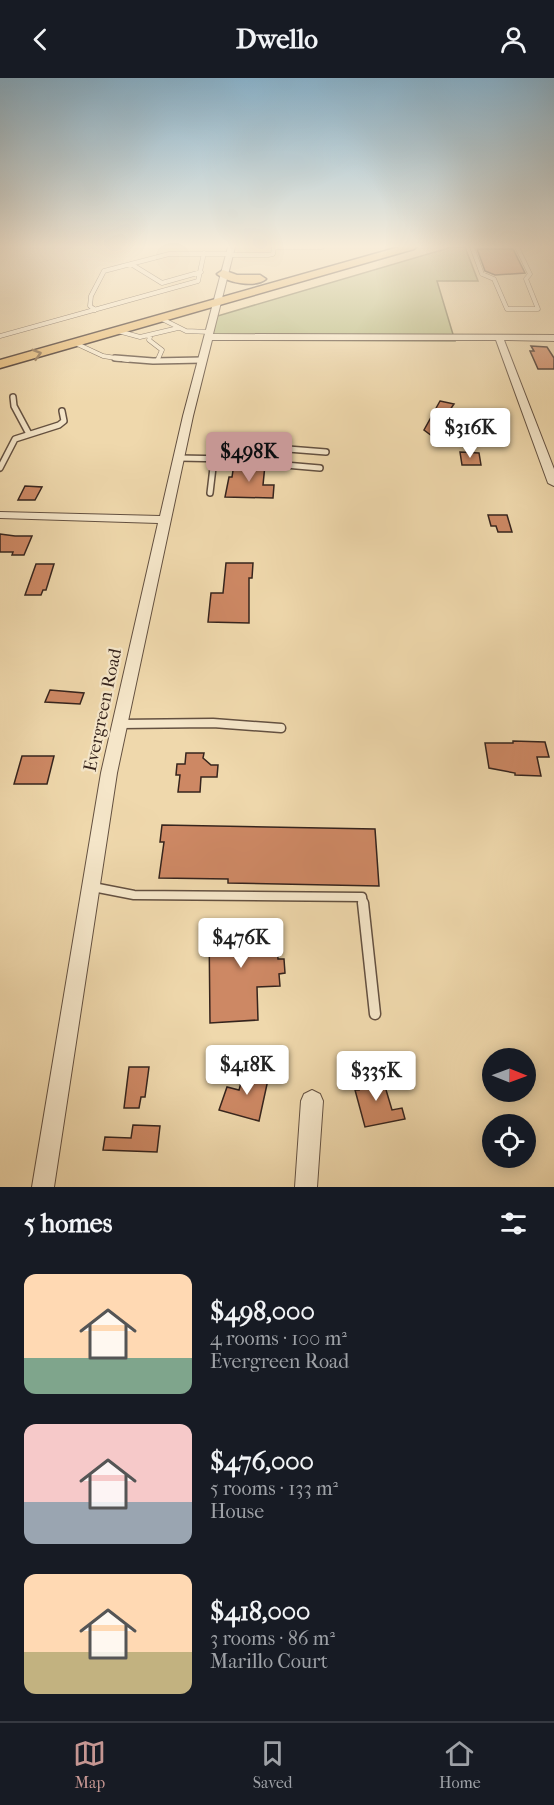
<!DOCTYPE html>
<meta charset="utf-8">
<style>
body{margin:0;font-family:"IM FELL French Canon",serif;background:#242831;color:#f1f3f6;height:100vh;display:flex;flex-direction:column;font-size:22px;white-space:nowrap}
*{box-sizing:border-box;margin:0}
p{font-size:20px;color:#9ea1a6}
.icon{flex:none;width:33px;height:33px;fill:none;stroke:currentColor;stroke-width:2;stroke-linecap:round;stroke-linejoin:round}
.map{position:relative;height:1109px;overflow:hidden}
.details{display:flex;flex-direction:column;background:#171b24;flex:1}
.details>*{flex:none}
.needle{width:39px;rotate:91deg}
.fabs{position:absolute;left:482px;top:970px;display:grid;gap:12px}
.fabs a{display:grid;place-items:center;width:54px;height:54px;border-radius:50%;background:#171b24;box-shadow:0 3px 15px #0003;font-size:30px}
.price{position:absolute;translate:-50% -51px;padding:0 14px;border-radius:6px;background:#fff;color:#222;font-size:20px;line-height:39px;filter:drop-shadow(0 2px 3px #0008)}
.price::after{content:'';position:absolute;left:50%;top:36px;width:18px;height:14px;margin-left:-9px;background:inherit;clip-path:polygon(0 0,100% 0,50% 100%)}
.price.on{background:#c59692;color:#111}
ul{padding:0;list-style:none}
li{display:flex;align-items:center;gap:18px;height:150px;padding:0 24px}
li span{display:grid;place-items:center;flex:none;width:168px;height:120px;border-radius:12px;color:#555}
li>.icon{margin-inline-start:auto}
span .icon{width:72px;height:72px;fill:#fffc;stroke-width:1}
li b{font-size:26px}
h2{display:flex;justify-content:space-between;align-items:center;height:72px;padding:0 24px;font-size:26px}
header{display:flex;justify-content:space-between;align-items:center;height:78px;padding:0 24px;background:#171b24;font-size:27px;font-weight:800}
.tabs{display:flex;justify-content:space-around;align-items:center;height:84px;border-top:2px solid #363941;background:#171b24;font-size:16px;color:#9ea1a6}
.tabs a{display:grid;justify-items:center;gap:3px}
.tabs .on{color:#c59692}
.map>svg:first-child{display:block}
</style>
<header><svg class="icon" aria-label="back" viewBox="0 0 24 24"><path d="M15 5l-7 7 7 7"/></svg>Dwello<svg class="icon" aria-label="person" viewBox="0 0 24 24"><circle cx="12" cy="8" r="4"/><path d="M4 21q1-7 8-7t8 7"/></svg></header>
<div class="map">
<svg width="554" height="1109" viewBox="0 0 554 1109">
<rect width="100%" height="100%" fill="#efd8ac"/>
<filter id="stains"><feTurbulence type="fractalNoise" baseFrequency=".00333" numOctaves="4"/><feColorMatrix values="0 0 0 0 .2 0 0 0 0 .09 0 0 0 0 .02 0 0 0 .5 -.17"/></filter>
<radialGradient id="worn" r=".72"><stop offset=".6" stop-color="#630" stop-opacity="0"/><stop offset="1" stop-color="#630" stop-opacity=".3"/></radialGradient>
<path fill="#bbbe88" stroke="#787152" stroke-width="1.5" d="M452,169H465L478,203H437L455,263L210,262L214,239Z"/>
<path fill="#cd8864" stroke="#36241d" stroke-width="1.5" d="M477,171H513L525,195L495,197L485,193Z
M531,268L547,269L554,280V291H538L530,273H534Z
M440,323L454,326L432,358L424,352Z
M223,358L240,361L238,373H221Z
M460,374L479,375L481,387H462Z
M234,386L265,387L263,407H274L273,420L225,419L229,399H232Z
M25,408L42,409L35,422H18Z
M488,437H507L512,454H498L496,448H491Z
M0,456L15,458H32L24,477H12L13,474H0Z
M226,485H253L252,500H249V545L208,544L211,515H223Z
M36,486H54L46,512H43L41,517H25Z
M50,612L84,615L80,626L45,624Z
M513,663L545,664L549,679H537L541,698L515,697V695L489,690L485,665H513Z
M186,675H204L203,680L211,687H218L217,699H201L200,714H178L180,697H176L177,686H185Z
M22,678H54L47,706H14Z
M162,747L375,751L379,808L228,805V801L159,800L164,764H160Z
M275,843L278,881H284L285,895L279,896L280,908L257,909L258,942L210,945L209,847Z
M129,989H149L145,1019H141L139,1030H124Z
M245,991L269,997L259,1043L219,1032L227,1009L239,1012Z
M381,995L392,1032L402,1030L405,1041L365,1049L355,1012H359L356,1000Z
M133,1047L160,1048L157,1074L103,1072L105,1059L131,1060Z"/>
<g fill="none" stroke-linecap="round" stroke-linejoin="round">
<g stroke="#645141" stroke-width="5">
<path id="service-far3" d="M274,169H322
M472,169L482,196L494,201L507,231H538L526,201L530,196L517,169
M228,177H268L273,176L274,169
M131,186L162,205L201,194
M95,232L90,228L91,218L104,193L169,176H229
M160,240L186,253L210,254
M118,253L140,259L178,250
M0,258L198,203L204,175
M150,259L149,262L162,272L158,281
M75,265L103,278L128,282"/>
</g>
<g stroke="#645141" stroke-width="8">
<path id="service-far2" d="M115,280L153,283L203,282
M13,319L14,328L29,356
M179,380L281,382L288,371L326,374
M281,382L285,387L320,390
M0,390L15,361L59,347L64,343L62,333
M210,415L214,381"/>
</g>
<g stroke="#645141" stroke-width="11">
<path id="service-far1" d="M119,646L213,645L281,650
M93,809L134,817L362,819L363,827"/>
</g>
<g stroke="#645141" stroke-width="13">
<path id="service" d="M363,825L375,936"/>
</g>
<g stroke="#645141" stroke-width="2">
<path id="minor" d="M228,169H235L213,256L554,257V263L504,262L554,391V408L548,405L496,262H212L193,338L117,695L54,1109H32L101,695L158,445L0,440V434L160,438L183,338Z
M312,1012L320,1016L323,1023L317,1109H295L301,1023L304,1016Z"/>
</g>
<g stroke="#36241d" stroke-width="3">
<path id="primary" d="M399,169H416L414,171L0,290V282Z
M223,192L237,197H260L266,201C255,210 228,205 217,196Z"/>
</g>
<use href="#service-far3" stroke="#f5e6c9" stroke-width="4"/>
<use href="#service-far2" stroke="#f5e6c9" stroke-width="5"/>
<use href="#service-far1" stroke="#f5e6c9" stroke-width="8"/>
<use href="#service" stroke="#f5e6c9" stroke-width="10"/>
<use href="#minor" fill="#f5e6c9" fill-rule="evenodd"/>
<use href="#primary" fill="#e8bc76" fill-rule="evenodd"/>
</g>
<defs><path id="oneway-chevron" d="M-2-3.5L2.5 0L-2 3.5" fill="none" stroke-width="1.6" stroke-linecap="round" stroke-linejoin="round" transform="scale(1.5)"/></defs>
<use stroke="#866845" href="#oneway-chevron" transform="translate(37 276) rotate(-16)"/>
<linearGradient id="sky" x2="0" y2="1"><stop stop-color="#89b6d2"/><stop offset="0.52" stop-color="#f8edda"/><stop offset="1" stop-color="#f8edda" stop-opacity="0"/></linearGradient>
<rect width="554" height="324" fill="url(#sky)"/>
<g text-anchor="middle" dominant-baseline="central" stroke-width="4.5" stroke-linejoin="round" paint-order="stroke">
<g font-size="18" fill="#36241d" stroke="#f5e6c9">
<text transform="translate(103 632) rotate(-78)">Evergreen Road</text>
</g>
</g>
<rect width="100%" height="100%" filter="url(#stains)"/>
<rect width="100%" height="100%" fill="url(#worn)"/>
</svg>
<div class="fabs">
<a><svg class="needle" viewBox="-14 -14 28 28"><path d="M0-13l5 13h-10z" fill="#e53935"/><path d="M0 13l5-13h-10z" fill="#9ea1a6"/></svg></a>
<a><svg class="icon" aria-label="locate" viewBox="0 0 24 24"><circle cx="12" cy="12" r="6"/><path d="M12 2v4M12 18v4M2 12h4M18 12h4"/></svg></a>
</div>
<b class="price" style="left:470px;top:381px">$316K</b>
<b class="price on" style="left:249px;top:405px">$498K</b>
<b class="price" style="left:241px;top:891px">$476K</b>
<b class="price" style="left:247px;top:1018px">$418K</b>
<b class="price" style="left:376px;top:1024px">$335K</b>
</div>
<section class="details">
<h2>5 homes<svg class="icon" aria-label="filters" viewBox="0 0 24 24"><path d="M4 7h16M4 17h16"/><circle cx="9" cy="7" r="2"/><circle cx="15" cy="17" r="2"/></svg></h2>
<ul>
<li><span style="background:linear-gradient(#ffd9b3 70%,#7fa58c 0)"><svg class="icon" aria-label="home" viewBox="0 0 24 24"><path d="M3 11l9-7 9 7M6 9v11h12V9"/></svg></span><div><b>$498,000</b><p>4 rooms · 100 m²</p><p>Evergreen Road</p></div></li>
<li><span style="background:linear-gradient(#f6c9c9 65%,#9aa5b1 0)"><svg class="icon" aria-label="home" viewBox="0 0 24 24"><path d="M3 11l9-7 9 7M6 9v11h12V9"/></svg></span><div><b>$476,000</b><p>5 rooms · 133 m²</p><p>House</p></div></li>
<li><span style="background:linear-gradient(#ffd9b3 65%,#c2b280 0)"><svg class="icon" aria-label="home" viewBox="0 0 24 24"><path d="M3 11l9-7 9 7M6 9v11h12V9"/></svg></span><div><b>$418,000</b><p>3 rooms · 86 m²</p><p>Marillo Court</p></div></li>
</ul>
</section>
<nav class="tabs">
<a class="on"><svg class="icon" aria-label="map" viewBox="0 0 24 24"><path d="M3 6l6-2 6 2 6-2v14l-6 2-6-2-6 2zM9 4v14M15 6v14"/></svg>Map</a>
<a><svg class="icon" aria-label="saved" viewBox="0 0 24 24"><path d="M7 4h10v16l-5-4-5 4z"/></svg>Saved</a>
<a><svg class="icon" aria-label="home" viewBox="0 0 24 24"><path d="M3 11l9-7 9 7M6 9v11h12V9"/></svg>Home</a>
</nav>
